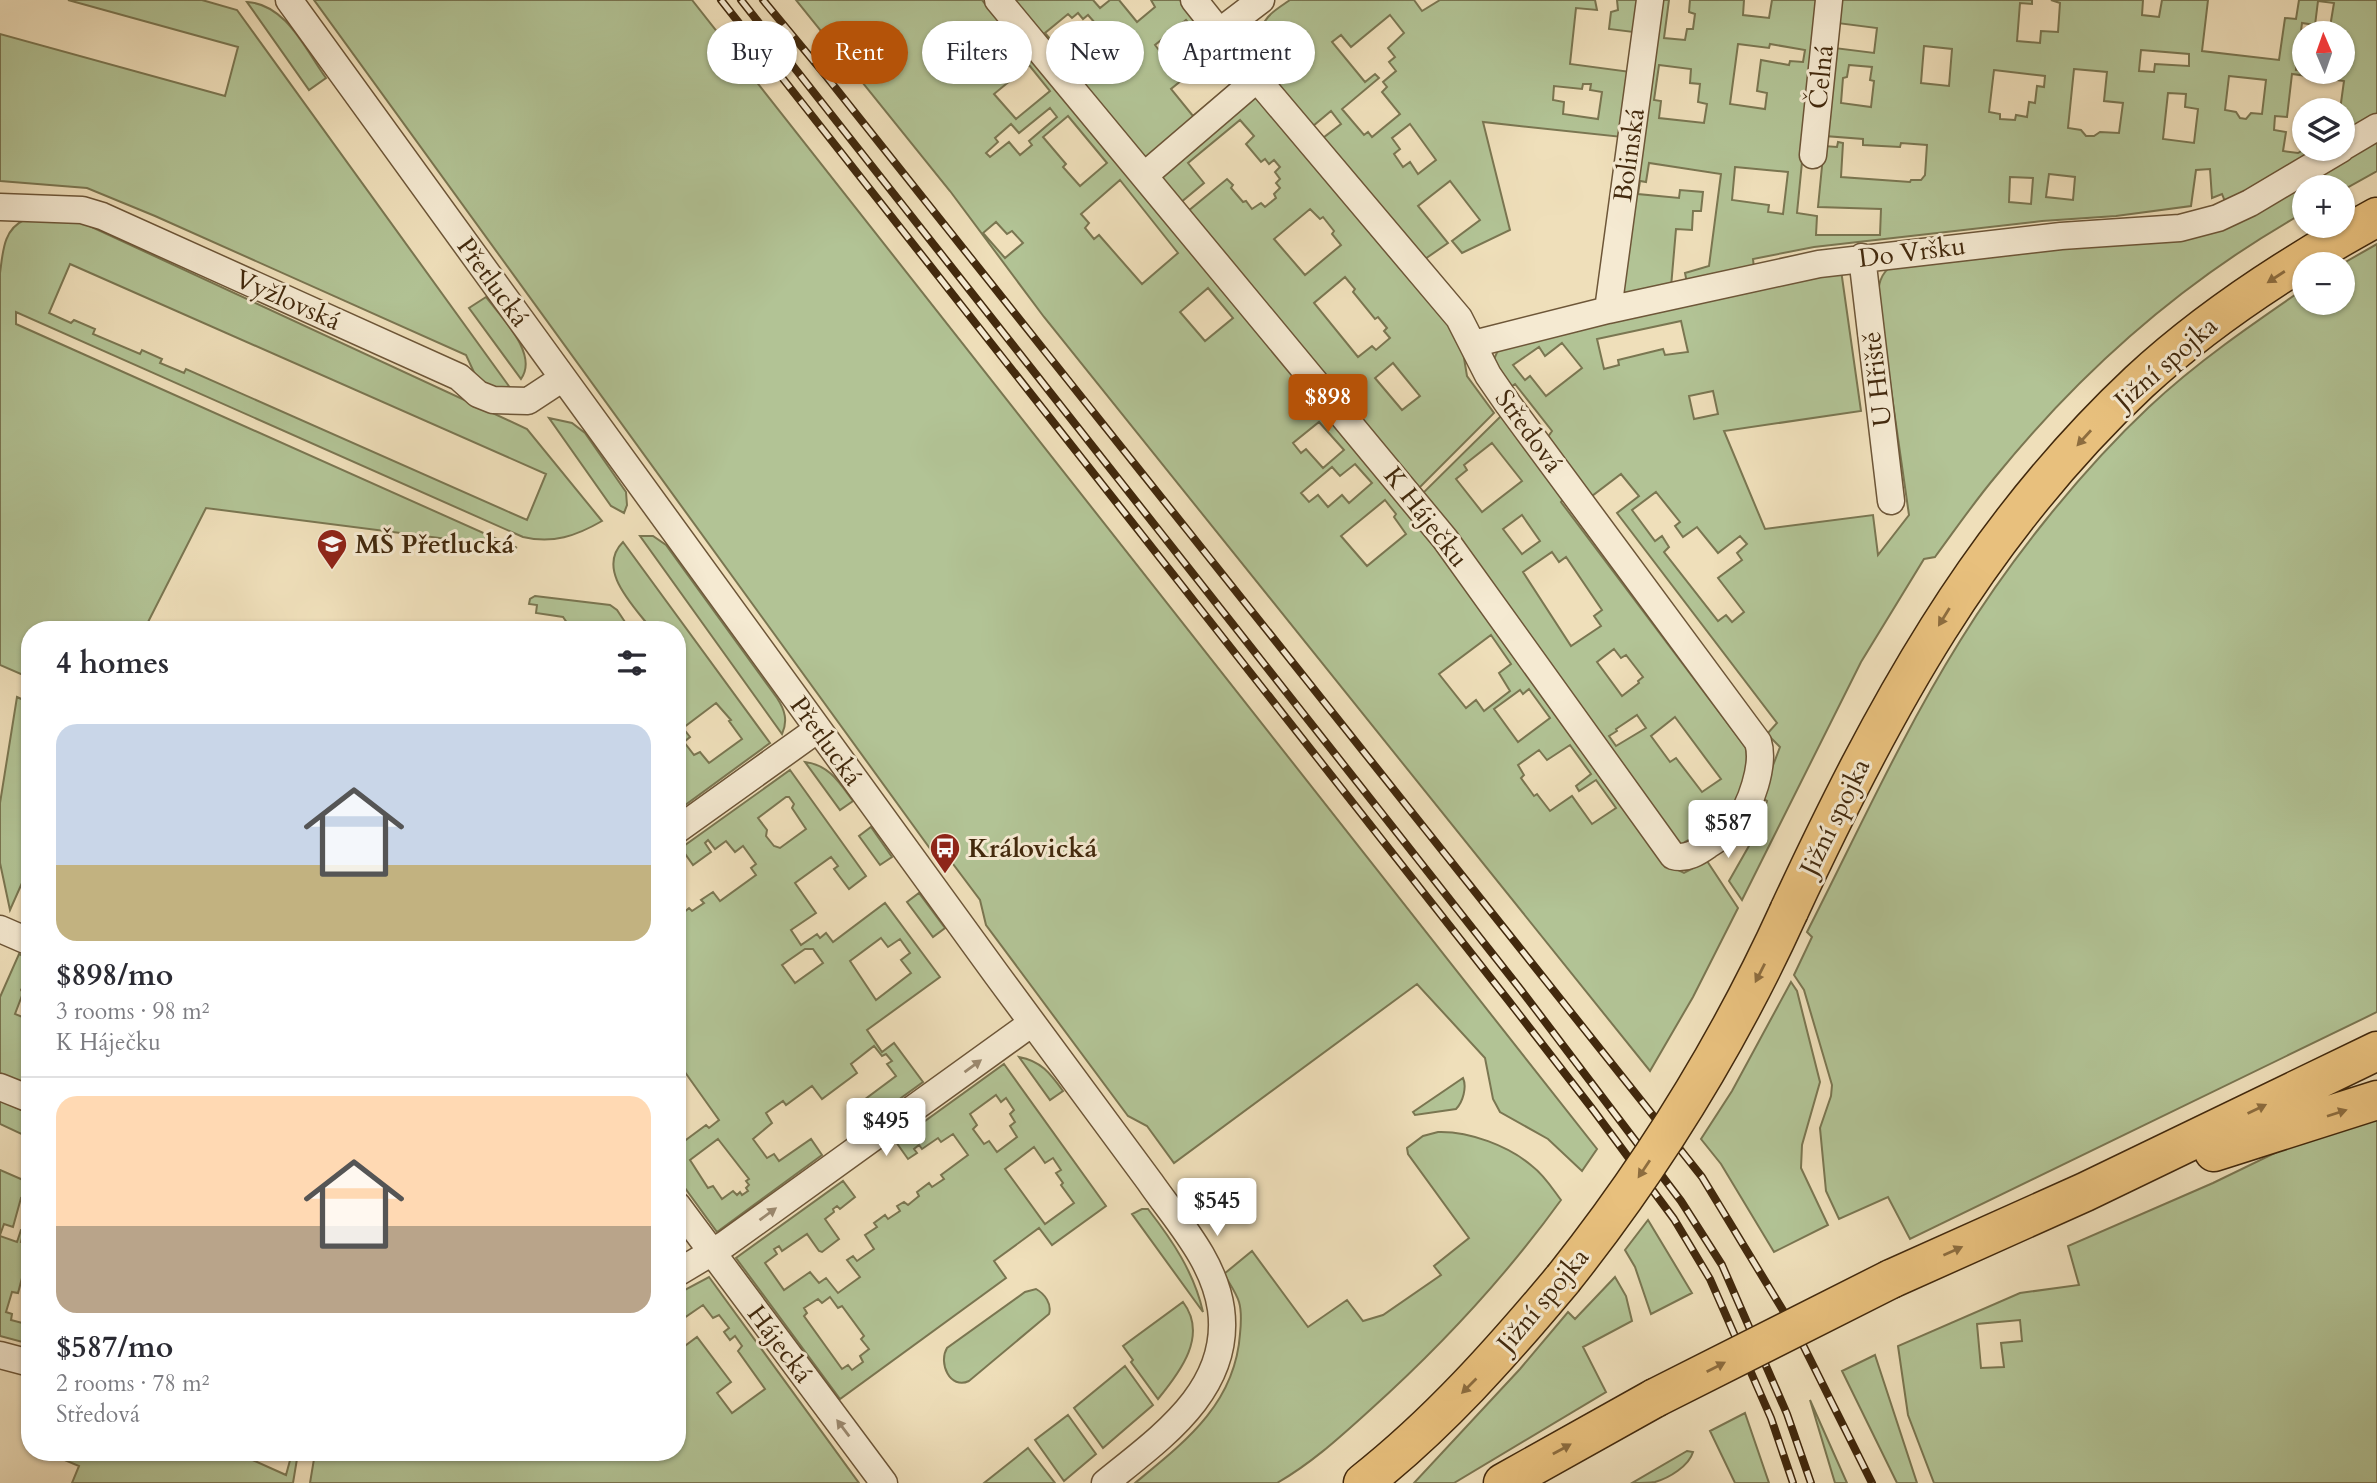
<!DOCTYPE html>
<meta charset="utf-8">
<style>
body{margin:0;font-family:Cardo,serif;background:#f2f2f3;color:#2b2b33;height:100vh;display:flex;flex-direction:column;font-size:26px;white-space:nowrap}
*{box-sizing:border-box;margin:0}
p{font-size:23px;color:#7c7c81}
.icon{flex:none;width:38px;height:38px;fill:none;stroke:currentColor;stroke-width:2;stroke-linecap:round;stroke-linejoin:round}
.map{position:relative;flex:1;overflow:hidden}
.panel{position:absolute;left:21px;top:621px;width:665px;height:840px;display:flex;flex-direction:column;background:#fff;border-radius:28px;box-shadow:0 2px 5px #0004}
.panel>*{flex:none}
.banner{position:absolute;left:707px;top:21px;width:665px;height:63px;display:flex;gap:14px}
.needle{width:46px;rotate:358deg}
.tools{position:absolute;left:2292px;top:21px;display:grid;gap:14px}
.tools a{display:grid;place-items:center;width:63px;height:63px;border-radius:50%;background:#fff;box-shadow:0 2px 5px #0004;font-size:35px}
.price{position:absolute;translate:-50% -60px;padding:0 16px;border-radius:7px;background:#fff;color:#222;font-size:23px;line-height:46px;filter:drop-shadow(0 2px 4px #0008)}
.price::after{content:'';position:absolute;left:50%;top:42px;width:21px;height:16px;margin-left:-10px;background:inherit;clip-path:polygon(0 0,100% 0,50% 100%)}
.price.selected{background:#b45309;color:#fff}
ul{padding:0;list-style:none}
li{display:grid;align-content:center;gap:14px;height:371px;padding:0 35px}
li+li{border-top:2px solid #e1e1e2}
li span{display:grid;place-items:center;height:217px;border-radius:21px;color:#555}
li>.icon{margin-inline-start:auto}
span .icon{width:126px;height:126px;fill:#fffc;stroke-width:1}
li b{font-size:30px}
h2{display:flex;justify-content:space-between;align-items:center;height:84px;padding:0 35px;font-size:30px}
.pill{padding:0 24px;border-radius:32px;background:#fff;box-shadow:0 2px 5px #0004;font-size:24px;line-height:63px}
.pill.selected{background:#b45309;color:#fff}
.map>svg:first-child{display:block}
</style>
<div class="map">
<svg width="2377" height="1483" viewBox="0 0 2377 1483">
<rect width="100%" height="100%" fill="#efdfba"/>
<filter id="stains"><feTurbulence type="fractalNoise" baseFrequency=".00286" numOctaves="4"/><feColorMatrix values="0 0 0 0 .2 0 0 0 0 .09 0 0 0 0 .02 0 0 0 .5 -.17"/></filter>
<radialGradient id="worn" r=".72"><stop offset=".6" stop-color="#630" stop-opacity="0"/><stop offset="1" stop-color="#630" stop-opacity=".3"/></radialGradient>
<path fill="#b2c395" stroke="#7a7651" stroke-width="2" fill-rule="evenodd" d="M68,0H202L237,10L511,389L501,391L478,381L466,355L155,216L87,188L0,181V34L225,96L238,47Z
M314,0H692L1597,1149L1582,1171L1548,1139L1500,1112L1493,1099L1485,1058L1417,984L1174,1163L1147,1126L1128,1116L986,925L980,900L950,860L939,861Z
M796,0H982L1394,492L1674,868L1684,873L1707,861L1738,908L1693,997L1650,1071L1044,317L950,191ZM1029,65L1050,91L1016,119L994,94ZM1050,108L1057,117L1029,141L1032,145L1020,155L1009,142L990,157L986,153L998,142L995,138L1011,124L1019,133ZM1068,116L1107,163L1080,186L1063,167L1066,164L1043,137ZM1120,180L1178,253L1142,284L1099,235L1094,239L1085,228L1089,223L1081,214ZM996,222L1007,234L1012,231L1023,243L1005,258L983,233ZM1208,288L1233,318L1205,341L1180,312ZM1319,422L1344,450L1323,468L1306,449L1301,453L1293,443ZM1355,464L1372,483L1349,503L1342,495L1328,507L1318,495L1309,502L1301,493L1332,467L1340,476ZM1385,500L1396,514L1394,517L1406,534L1367,566L1341,536ZM1491,635L1511,664L1499,673L1510,691L1484,711L1476,700L1466,708L1439,674ZM1529,689L1550,718L1518,742L1494,709L1520,690L1523,694ZM1570,745L1591,774L1576,786L1579,791L1596,780L1616,808L1592,824L1572,796L1550,811L1537,794L1534,796L1521,778L1524,775L1518,765L1539,750L1547,760Z
M1010,0H1093L1100,8L1110,0H1119L1137,22L1155,7L1151,0H1180L1245,76L1144,161ZM1078,13L1083,19L1088,15L1103,32L1101,35L1114,51L1082,77L1045,33L1068,14L1072,18ZM1186,20L1207,45L1176,72L1155,45ZM1214,54L1236,80L1193,116L1171,89Z
M1290,0H1414L1422,11L1440,0H1595L1597,10L1576,8L1570,64L1631,72L1622,137L1483,122L1510,230L1462,253L1452,241L1480,220L1450,181L1418,206L1448,243L1425,259L1323,138L1341,124L1331,111L1313,126C1291,99 1237,53 1268,17C1274,10 1283,5 1290,0ZM1390,15L1404,33L1388,48L1395,57L1389,62L1396,71L1383,82L1387,87L1382,92L1400,114L1372,137L1368,132L1364,135L1342,109L1379,78L1375,74L1365,82L1332,42L1341,35L1351,47ZM1583,84H1591L1590,90L1602,92L1598,119L1563,114L1564,102L1553,100L1554,86L1582,89ZM1410,124L1436,160L1418,174L1410,162L1403,167L1394,154L1400,149L1392,138Z
M1617,0H1640L1633,32L1609,29L1611,12L1618,10Z
M1661,0H1669L1664,38L1685,40L1687,29H1693L1695,14L1689,12L1690,0H1744L1743,15L1769,18L1772,0H1818L1797,213L1817,216L1816,235H1880L1881,209L1818,207L1824,146L1837,147L1838,142L1843,143L1841,177L1910,182L1911,180H1921L1925,175L1927,145L1901,143L1900,147L1863,145V139L1825,136L1835,48L1874,53L1877,28L1837,23L1839,0H2032V4L2020,3L2017,41L2040,43L2041,31L2058,32L2060,3L2051,0H2143L2142,15L2159,17L2162,0H2208L2202,51L2279,60L2285,18L2296,19L2299,0H2377V115L2343,136V110H2340L2344,81L2292,74L2287,117L2275,116L2274,130L2286,132L2283,151L2298,153L2305,149H2314L2306,153L2308,158L2226,204L2222,194L2212,198L2210,169L2196,170L2191,206L2116,216L2042,221L1814,247L1753,259L1754,268L1687,283L1685,273L1709,266L1721,174L1649,163L1646,182L1640,181L1638,194L1679,198L1680,190L1703,192L1701,211H1693L1692,230L1676,229L1671,287L1628,295L1623,292ZM2318,1L2334,3L2330,27L2344,30L2343,72H2338L2337,75L2296,70L2302,23L2315,25ZM1738,44L1769,48L1770,44L1805,50L1803,62L1790,61L1789,65L1761,60L1757,91L1767,93L1765,109L1730,104ZM1924,46L1952,49L1949,86L1921,83ZM2141,50L2189,54V66L2155,64L2154,72L2139,71ZM1659,65L1691,69L1690,83L1700,84L1698,102L1707,104L1704,123L1659,118L1661,101L1654,100ZM1849,65L1872,67L1870,80L1874,81L1871,107L1841,103L1843,78L1847,77ZM2074,69L2107,72L2104,101L2123,103L2119,133L2100,132L2094,136H2086L2081,130L2068,128ZM1994,70L2045,76L2044,87L2037,86L2035,103L2029,102L2027,117L2016,115L2015,120L2000,119V114L1989,112ZM2229,76L2266,80L2262,114L2251,113L2246,119L2240,118L2236,112L2225,110ZM2168,93L2186,94L2185,107L2198,109L2194,143L2163,139ZM1735,167L1788,172L1783,214L1768,212L1769,205L1732,200ZM2049,174L2075,177L2073,200L2046,197ZM2010,177L2033,178L2031,204L2009,202Z
M247,2C286,4 305,49 326,78L309,90Z
M1258,92L1445,316L1463,352L1467,376L1494,413L1418,489L1187,212L1227,179L1233,185L1231,188L1243,202L1246,201L1252,209L1261,203L1265,207L1276,198L1274,194L1280,188L1276,183L1280,179L1275,172L1280,167L1274,160L1269,164L1265,159L1261,162L1246,144L1254,136L1240,120L1188,163L1204,183L1180,203L1158,177ZM1310,209L1320,219L1323,217L1334,231L1332,234L1341,245L1305,275L1274,239ZM1345,277L1355,289L1353,292L1375,319L1378,317L1387,328L1384,331L1390,338L1376,350L1372,346L1358,357L1314,303ZM1393,363L1420,396L1402,410L1375,378Z
M2377,136V171L2343,190V187H2305V212C2186,279 2082,370 1996,476C1974,502 1955,530 1935,557L1924,559L1861,662L1742,900L1729,881L1758,830L1767,801L1761,797L1780,747L1767,734L1777,723L1617,513L1639,496L1621,474L1588,499L1545,441L1552,431L1515,384L1509,388L1494,359L1499,348L1841,270L1861,411L1724,431L1765,529L1873,515L1878,555L1909,515L1878,299C1878,286 1880,273 1892,266L2156,239ZM1681,321L1688,352L1665,355L1663,349L1618,360L1619,365L1604,369L1597,339ZM1562,343L1582,368L1546,396L1530,376L1525,380L1513,365L1539,347L1545,356ZM1713,391L1718,414L1694,419L1689,396ZM1656,492L1680,522L1675,526L1683,537L1697,527L1718,553L1740,536L1747,544L1737,553L1742,560L1718,578L1744,612L1732,622L1726,615L1718,621L1664,552L1669,547L1662,536L1655,541L1632,510Z
M24,220L81,222L527,429L602,521C576,536 553,544 523,537L16,312V324L517,548L206,508L144,630H30V678L0,665V273C3,252 3,230 24,220ZM70,264L546,474L527,520L186,369L184,373L160,363L162,359L142,350L140,354L93,334L95,329L74,320L71,323L49,313Z
M2377,244V1012L1910,1239L1888,1197L1839,1219L1826,1191L1820,1128L1831,1096L1832,1085L1804,990L1794,975L1812,937L1807,932C1857,834 1902,734 1960,641C2010,560 2080,472 2149,407C2197,362 2251,325 2305,288V303H2343L2342,264Z
M486,297C501,317 539,354 521,379L469,308Z
M1504,413L1566,496L1561,502L1746,748C1748,760 1746,769 1743,781C1734,818 1709,828 1678,846L1423,493ZM1492,443L1522,481L1482,512L1456,479L1467,470L1464,465ZM1522,515L1540,541L1522,554L1503,529ZM1552,552L1559,562L1566,557L1602,610L1594,616L1601,626L1571,646L1523,572ZM1614,649L1621,658L1626,655L1643,677L1638,681L1639,683L1622,696L1597,662ZM1637,715L1646,728L1616,746L1609,736L1617,731L1616,729ZM1675,717L1721,779L1702,792L1676,758L1670,762L1651,736Z
M549,418L572,423L585,433L626,492L627,505L624,513L611,506Z
M640,536H653L666,545L777,698C785,710 788,721 782,734Z
M623,542L770,743L677,811V740L683,736L677,728V630H652C635,607 595,570 623,542ZM716,703L731,720L729,721L742,739L709,763L700,752L694,755L684,742L690,737L683,728Z
M535,596L610,605L617,610L625,622L615,630H572L563,617L536,613L537,605L529,604L530,599Z
M17,697L30,703V865L10,910L0,863V803Z
M805,762C829,765 839,782 853,801L840,810Z
M790,770L866,876L849,889L834,869L838,866L831,857L795,883L816,913L791,930L801,945L817,934L820,938L826,933L833,942L885,903L940,977L867,1030L882,1052L894,1043L923,1082L876,1116L864,1100L896,1076L887,1064L892,1061L886,1054L882,1056L874,1046L851,1064L857,1073L822,1099L812,1086L786,1105L783,1101L766,1113L772,1123L753,1139L767,1158L774,1154L779,1161L811,1139L822,1155L717,1232L677,1177V1144L679,1145L706,1125L709,1128L719,1120L677,1061V922L684,917L682,914L689,908L692,911L704,903L701,900L713,892L720,901L756,875L751,868L756,864L743,846L735,852L726,841L715,849L708,840L705,843L711,852L693,865L681,848ZM786,797H789L794,804L792,808L806,829L780,848L774,846L766,836L767,830L758,818ZM881,938L888,947L900,939L910,953L901,960L911,973L876,1000L850,961ZM805,949H813L823,963L795,983L782,965ZM718,1139L749,1179L746,1181L749,1185L746,1188L748,1191L742,1195L740,1192L737,1195L733,1191L722,1199L713,1186L708,1188L690,1160Z
M871,827L892,857L880,865L859,836Z
M919,893L945,928L933,937L907,902Z
M19,954L30,959V980L25,983L21,990L23,993L15,1014L30,1020V1087L0,1073V997Z
M1791,982L1797,991L1820,1082L1802,1145L1801,1168L1828,1225L1774,1252L1721,1164L1701,1139L1732,1091Z
M1019,1057C1041,1061 1050,1073 1063,1091L1050,1100Z
M1004,1064L1106,1206L1052,1245L1039,1228L994,1261L1006,1278L840,1399L736,1258L843,1181L855,1197L840,1209L837,1206L833,1209L834,1212L825,1219L839,1239L822,1252L819,1251L807,1234L782,1251L779,1246L774,1249L777,1254L765,1263L784,1290L810,1272L819,1283L826,1278L838,1293L860,1277L847,1260L853,1256L857,1261L874,1249L865,1235L877,1227L874,1223L885,1215L888,1219L900,1211L897,1206L904,1202L908,1205L919,1196L917,1192L929,1183L932,1187L944,1179L941,1175L968,1155L953,1134L941,1142L938,1138L922,1149L919,1145L914,1149L917,1153L908,1159L896,1142ZM996,1095L1001,1102L1006,1098L1014,1110L1010,1114L1015,1122L1010,1126L1017,1137L997,1152L989,1141L984,1144L973,1129L977,1125L970,1114ZM1034,1147L1045,1163L1053,1158L1061,1170L1056,1173L1063,1183L1061,1185L1074,1203L1045,1224L1005,1169ZM830,1297L838,1308L842,1306L864,1336L861,1339L869,1349L860,1356L863,1362L852,1370L848,1365L842,1369L804,1316L807,1313L804,1308L818,1299L822,1303Z
M1463,1078C1467,1087 1463,1102 1456,1109L1415,1115L1413,1112Z
M0,1100L30,1114V1138L0,1124Z
M2377,1108V1483H1934L1908,1415L1898,1346L2020,1293L2079,1285L2068,1246L2213,1183L2312,1135ZM2020,1320L2022,1341L2001,1343L2004,1367L1981,1368L1977,1324Z
M1438,1132C1469,1131 1509,1146 1532,1166C1544,1175 1552,1188 1561,1200C1506,1276 1440,1347 1370,1410C1340,1437 1312,1463 1277,1483H1135C1185,1442 1235,1404 1240,1334C1241,1324 1242,1312 1239,1302C1236,1292 1229,1283 1224,1274L1252,1251L1308,1327L1347,1300L1363,1321L1383,1315L1441,1275L1434,1266L1469,1238L1408,1154L1407,1148L1423,1136Z
M0,1170L30,1183V1201L21,1198L13,1227L4,1224L0,1235Z
M1142,1209H1148C1172,1240 1194,1272 1203,1312L1132,1214Z
M1648,1220L1692,1293L1651,1314L1635,1267L1625,1250Z
M21,1230H24L21,1242L30,1244V1280L22,1278L18,1293L12,1292L6,1312L12,1314L11,1320L30,1325V1344L0,1336V1236L17,1242Z
M709,1277L859,1483H310L315,1453L677,1452V1341L682,1348L697,1337L731,1382L717,1393L732,1413L765,1389L738,1351L742,1346L735,1336L730,1340L724,1332L729,1328L719,1315L713,1318L703,1305L684,1318L682,1315L677,1318V1294Z
M1615,1277L1626,1296L1632,1321L1583,1347L1606,1392L1454,1483H1414L1520,1369L1568,1312L1575,1319Z
M1036,1289C1045,1294 1052,1304 1049,1314L969,1381C950,1390 938,1363 947,1348L1025,1292Z
M1183,1302C1208,1335 1181,1371 1158,1399L1131,1362L1133,1360L1123,1346Z
M1875,1355L1917,1483H1897L1842,1371Z
M1125,1366L1153,1405L1103,1448L1074,1408Z
M1810,1400L1847,1483H1835Z
M1745,1413L1769,1483H1735L1710,1431Z
M1068,1415L1096,1454L1064,1481L1035,1440Z
M1028,1448L1055,1483H984Z
M1687,1451L1693,1452C1689,1466 1669,1478 1655,1482C1648,1483 1639,1483 1632,1483Z
M48,1453H250L248,1458L286,1475L292,1453H298L293,1483H72L79,1466Z"/>
<g fill="none" stroke-linecap="round" stroke-linejoin="round">
<g stroke="#6d5638" stroke-width="29">
<path id="minor" d="M289,0C525,325 760,651 997,975C1048,1044 1099,1113 1150,1182C1177,1221 1214,1260 1221,1309C1232,1390 1160,1438 1105,1483
M998,0L1445,539L1673,856C1686,860 1698,852 1708,845C1717,839 1728,833 1735,825C1751,807 1765,764 1758,742L1508,404L1488,375L1459,318L1257,79L1194,0
M1219,32L1261,0
M2343,147L2377,127
M1813,155L1829,0
M1145,175L1257,79
M0,207L82,210L102,216L459,377L478,394L493,400L528,401L563,378
M1862,257L1891,501
M1608,310L1650,0
M1473,344L1608,310L1819,264L2061,236L2180,228L2218,218L2250,203L2341,149
M677,830L818,729
M0,929L30,942
M0,1087L30,1099
M677,1205L884,1483
M677,1273L724,1245L1032,1023
M0,1355L30,1363"/>
</g>
<g stroke="#42290d" stroke-width="41">
<path id="highway" d="M1789,911C1881,713 1978,533 2139,382C2210,316 2293,263 2377,217
M2214,1152L2377,1100
M1891,1279L2085,1192L2377,1051
M1363,1483C1438,1424 1502,1352 1563,1279
M1503,1483L1655,1398"/>
</g>
<use href="#minor" stroke="#f5ead2" stroke-width="26"/>
<use href="#highway" stroke="#e8c07d" stroke-width="38"/>
<g stroke="#42290d" stroke-width="8">
<path id="rail" d="M721,0L1508,1000L1594,1111L1674,1219L1710,1279L1771,1418L1793,1483
M741,0L1521,990L1681,1201L1722,1265L1787,1414L1811,1483
M763,0L826,76L1702,1177L1798,1335L1872,1483"/>
</g>
<use href="#rail" stroke="#f5ead2" stroke-width="5" stroke-dasharray="16" stroke-linecap="butt"/>
<g stroke="#42290d" stroke-width="41" stroke-linecap="butt">
<path id="highway-bridge" d="M1563,1279C1653,1166 1729,1043 1789,911
M1655,1398L1891,1279"/>
</g>
<use href="#highway-bridge" stroke="#e8c07d" stroke-width="38"/>
</g>
<defs><path id="oneway-solid" d="M-6-.8H1V-3.2L6.5 0L1 3.2V.8H-6Z" transform="scale(1.75)"/></defs>
<g fill="#8d6d3f">
<use href="#oneway-solid" transform="translate(2276 277) rotate(147)"/>
<use href="#oneway-solid" transform="translate(2084 438) rotate(132)"/>
<use href="#oneway-solid" transform="translate(1944 617) rotate(122)"/>
<use href="#oneway-solid" transform="translate(1760 973) rotate(117)"/>
<use href="#oneway-solid" transform="translate(2257 1109) rotate(-26)"/>
<use href="#oneway-solid" transform="translate(2337 1113) rotate(-18)"/>
<use href="#oneway-solid" transform="translate(1644 1169) rotate(124)"/>
<use href="#oneway-solid" transform="translate(1953 1251) rotate(-24)"/>
<use href="#oneway-solid" transform="translate(1716 1367) rotate(-27)"/>
<use href="#oneway-solid" transform="translate(1469 1386) rotate(135)"/>
<use href="#oneway-solid" transform="translate(1562 1449) rotate(-29)"/>
</g>
<g fill="#9c8a70">
<use href="#oneway-solid" transform="translate(973 1066) rotate(-36)"/>
<use href="#oneway-solid" transform="translate(768 1214) rotate(-36)"/>
<use href="#oneway-solid" transform="translate(843 1428) rotate(-127)"/>
</g>
<defs>
<g id="school-pin" transform="scale(1.575)"><path d="M0 17L-7.5 6A9.5 9.5 0 1 1 7.5 6Z" fill="#8f2418" stroke="#f5ead2"/><path d="M0-5L7-2L0 1L-7-2ZM-4 1L0 2.5L4 1V4Q0 6-4 4Z" fill="#fff"/></g>
<g id="bus-pin" transform="scale(1.575)"><path d="M0 17L-7.5 6A9.5 9.5 0 1 1 7.5 6Z" fill="#8f2418" stroke="#f5ead2"/><path d="M-5-6H5V4H4V6H2V4H-2V6H-4V4H-5ZM-3.5-4V0h7V-4ZM-3.5 1.2v1.5H-2V1.2ZM2 1.2v1.5H3.5V1.2Z" fill="#fff"/></g>
</defs>
<g fill-rule="evenodd">
<use href="#school-pin" x="332" y="544"/>
<use href="#bus-pin" x="945" y="848"/>
</g>
<g text-anchor="middle" dominant-baseline="central" stroke-width="6" stroke-linejoin="round" paint-order="stroke">
<g font-size="26" fill="#42290d" stroke="#f5ead2">
<text transform="translate(1821 77) rotate(-84)">Čelná</text>
<text transform="translate(1629 155) rotate(-82)">Bolinská</text>
<text transform="translate(1912 252) rotate(-7)">Do Vršku</text>
<text transform="translate(493 282) rotate(54)">Přetlucká</text>
<text transform="translate(288 300) rotate(24)">Vyžlovská</text>
<text transform="translate(2166 363) rotate(-41)">Jižní spojka</text>
<text transform="translate(1877 379) rotate(-97)">U Hřiště</text>
<text transform="translate(1529 431) rotate(54)">Středová</text>
<text transform="translate(1426 517) rotate(52)">K Háječku</text>
<text transform="translate(826 741) rotate(54)">Přetlucká</text>
<text transform="translate(1835 817) rotate(-64)">Jižní spojka</text>
<text transform="translate(1543 1300) rotate(-50)">Jižní spojka</text>
<text transform="translate(780 1344) rotate(53)">Hájecká</text>
</g>
<g font-size="26" font-weight="bold" fill="#42290d" stroke="#f5ead2" text-anchor="start">
<text x="355" y="544">MŠ Přetlucká</text>
<text x="968" y="848">Královická</text>
</g>
</g>
<rect width="100%" height="100%" filter="url(#stains)"/>
<rect width="100%" height="100%" fill="url(#worn)"/>
</svg>
<div class="tools">
<a><svg class="needle" viewBox="-14 -14 28 28"><path d="M0-13l5 13h-10z" fill="#e53935"/><path d="M0 13l5-13h-10z" fill="#7c7c81"/></svg></a>
<a><svg class="icon" aria-label="layers" viewBox="0 0 24 24"><path d="M12 4l9 5-9 5-9-5zM3 14l9 5 9-5"/></svg></a>
<a>+</a>
<a>−</a>
</div>
<b class="price selected" style="left:1328px;top:434px">$898</b>
<b class="price" style="left:1728px;top:860px">$587</b>
<b class="price" style="left:886px;top:1158px">$495</b>
<b class="price" style="left:1217px;top:1238px">$545</b>
<div class="banner">
<a class="pill">Buy</a>
<a class="pill selected">Rent</a>
<a class="pill">Filters</a>
<a class="pill">New</a>
<a class="pill">Apartment</a>
</div>
<section class="panel">
<h2>4 homes<svg class="icon" aria-label="filters" viewBox="0 0 24 24"><path d="M4 7h16M4 17h16"/><circle cx="9" cy="7" r="2"/><circle cx="15" cy="17" r="2"/></svg></h2>
<ul>
<li><span style="background:linear-gradient(#c9d6e8 65%,#c2b280 0)"><svg class="icon" aria-label="home" viewBox="0 0 24 24"><path d="M3 11l9-7 9 7M6 9v11h12V9"/></svg></span><div><b>$898/mo</b><p>3 rooms · 98 m²</p><p>K Háječku</p></div></li>
<li><span style="background:linear-gradient(#ffd9b3 60%,#b9a48a 0)"><svg class="icon" aria-label="home" viewBox="0 0 24 24"><path d="M3 11l9-7 9 7M6 9v11h12V9"/></svg></span><div><b>$587/mo</b><p>2 rooms · 78 m²</p><p>Středová</p></div></li>
</ul>
</section>
</div>
